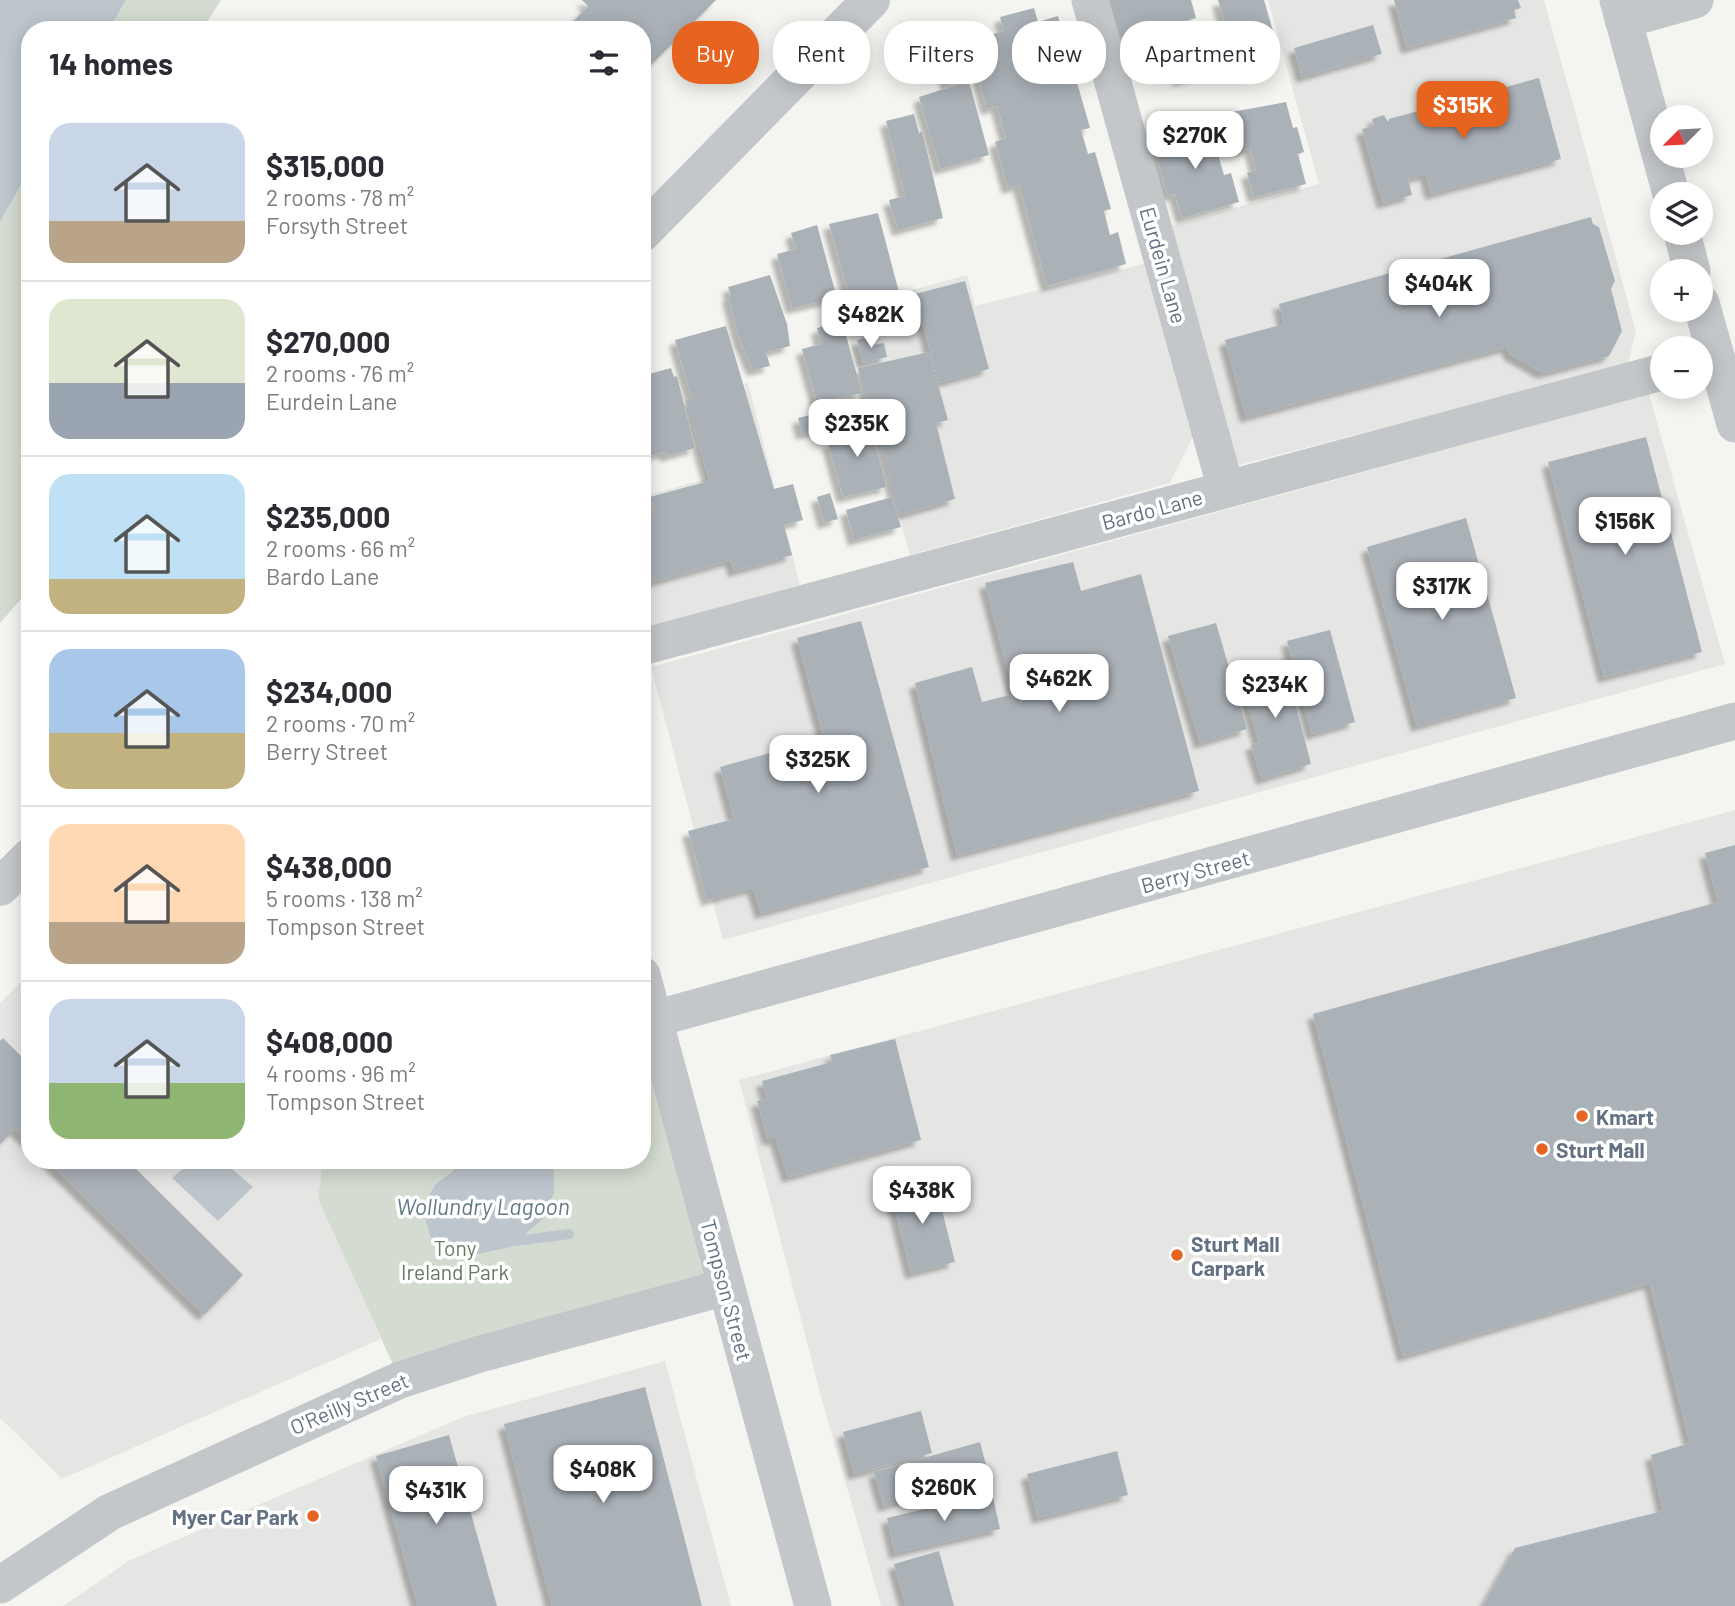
<!DOCTYPE html>
<meta charset="utf-8">
<style>
body{margin:0;font-family:Barlow,sans-serif;background:#f7f7f7;color:#2b2b33;height:100vh;display:flex;flex-direction:column;font-size:26px;white-space:nowrap}
*{box-sizing:border-box;margin:0}
p{font-size:23px;color:#7c7c81}
.icon{flex:none;width:38px;height:38px;fill:none;stroke:currentColor;stroke-width:2;stroke-linecap:round;stroke-linejoin:round}
.map{position:relative;flex:1;overflow:hidden}
.details{position:absolute;left:21px;top:21px;width:630px;height:1148px;display:flex;flex-direction:column;background:#fff;border-radius:28px;box-shadow:0 4px 18px #0003}
.details>*{flex:none}
.top-card{position:absolute;left:672px;top:21px;width:665px;height:63px;display:flex;gap:14px}
.needle{width:46px;rotate:246deg}
.buttons{position:absolute;left:1650px;top:105px;display:grid;gap:14px}
.buttons a{display:grid;place-items:center;width:63px;height:63px;border-radius:50%;background:#fff;box-shadow:0 4px 18px #0003;font-size:35px}
.price{position:absolute;translate:-50% -60px;padding:0 16px;border-radius:14px;background:#fff;color:#222;font-size:23px;line-height:46px;filter:drop-shadow(0 2px 4px #0008)}
.price::after{content:'';position:absolute;left:50%;top:42px;width:21px;height:16px;margin-left:-10px;background:inherit;clip-path:polygon(0 0,100% 0,50% 100%)}
.price.active{background:#e6641f;color:#fff}
ul{padding:0;list-style:none}
li{display:flex;align-items:center;gap:21px;height:175px;padding:0 28px}
li+li{border-top:2px solid #e1e1e2}
li span{display:grid;place-items:center;flex:none;width:196px;height:140px;border-radius:21px;color:#555}
li>.icon{margin-inline-start:auto}
span .icon{width:84px;height:84px;fill:#fffc;stroke-width:1}
li b{font-size:30px}
h2{display:flex;justify-content:space-between;align-items:center;height:84px;padding:0 28px;font-size:30px}
.tag{padding:0 24px;border-radius:28px;background:#fff;box-shadow:0 4px 18px #0003;font-size:24px;line-height:63px}
.tag.active{background:#e6641f;color:#fff}
.map>svg:first-child{display:block}
</style>
<div class="map">
<svg width="1735" height="1606" viewBox="0 0 1735 1606">
<defs>
<filter id="shadow"><feDropShadow dx="-6" dy="6" stdDeviation="2" flood-color="#0004"/></filter>
</defs>
<rect width="100%" height="100%" fill="#f4f5f0"/>
<path fill="#e5e6e4" d="M1268,0H1544L1636,331L1628,364L1239,465L1220,437L1171,226L1319,184Z
M1147,263L1194,435L1170,483L910,555L849,338L919,319L912,290L967,275L975,306Z
M748,383L800,585L642,629V515L653,511L648,495L706,479L685,400Z
M1649,394L1725,664L723,940L651,667Z
M1735,810V1606H881L823,1404L739,1080Z
M30,973V1160H323L318,1199L381,1339L62,1479L0,1418V1003Z
M665,1361L731,1606H63L130,1560L463,1417Z"/>
<path fill="#d4dcd1" d="M126,0H221L202,30H109Z
M30,169V411L25,425L30,462V589L0,623V222Z
M642,975L726,1287L400,1380L318,1199L323,1160H642Z"/>
<path fill="#bdc6cc" d="M0,0H126L109,30H30V169L0,222Z
M201,1160L224,1162L253,1187L218,1221L172,1178L186,1166Z
M457,1160H554V1193L543,1219L510,1247L465,1257L446,1252L431,1238L426,1222L428,1196L436,1184L453,1171Z"/>
<g fill="none" stroke-linecap="round" stroke-linejoin="round">
<path stroke="#bdc6cc" stroke-width="10" d="M516,1241L569,1234"/>
</g>
<path fill="#aab1b7" filter="url(#shadow)" d="M582,0H716L642,74V30H565L588,6Z
M1105,0H1191L1196,18L1115,39Z
M1218,0H1264L1277,45L1269,48L1273,53L1227,66L1217,31L1226,28Z
M1394,0H1518L1521,8L1514,10L1516,18L1407,48Z
M1034,8L1038,22L1058,16L1067,48L1059,50L1065,74L1074,72L1090,128L1081,130L1088,154L1095,152L1111,209L1104,211L1110,235L1118,232L1126,264L1047,286L1019,185L1008,188L995,142L1006,138L997,106L987,109L974,61L984,58L978,38L1004,31L1000,17Z
M1203,25L1215,71L1179,81L1167,34Z
M1373,25L1382,54L1302,77L1294,48Z
M964,48L973,78L947,85L939,55Z
M1539,78L1561,159L1431,194L1426,174L1408,179L1412,195L1383,203L1362,129L1374,126L1372,119L1384,115L1388,122L1389,119Z
M969,81L989,155L940,169L919,97Z
M1286,102L1293,128L1297,127L1304,152L1298,154L1306,184L1254,197L1247,173L1256,170L1250,147L1242,150L1232,112Z
M914,114L919,133L922,131L943,218L898,230L889,200L905,196L886,121Z
M1208,120L1224,175L1231,173L1239,202L1182,218L1175,194L1168,196L1152,140L1186,131L1185,127Z
M878,213L904,311L857,324L829,224Z
M1591,217L1593,224L1599,227L1615,281L1611,289L1622,331L1609,356L1543,373L1510,354L1507,347L1246,417L1225,340L1284,324L1279,304Z
M817,225L837,298L792,308L777,254L796,249L791,233Z
M770,275L787,324L790,346L766,352L770,366L753,370L739,338L728,296L731,295L728,287Z
M965,281L989,369L939,383L915,294Z
M842,321L862,393L817,403L802,349L821,344L817,328Z
M726,326L774,489L793,484L803,520L784,525L792,555L734,571L731,560L642,585V517L654,514L650,497L709,481L686,400L692,399L675,340Z
M871,336L873,345L884,343L887,357L863,363L857,340Z
M929,352L948,420L936,423L955,499L900,515L858,368Z
M671,368L674,377L677,376L695,448L666,456L665,452L649,456L642,435V376Z
M814,414L819,430L802,434L798,418Z
M867,415L887,487L843,497L828,443L846,438L842,421Z
M1646,437L1702,652L1604,677L1548,462Z
M830,493L838,519L824,523L817,497Z
M892,497L901,527L854,540L846,510Z
M1466,518L1516,698L1417,726L1367,547Z
M1073,562L1081,591L1141,574L1199,791L957,855L915,683L972,667L982,702L1014,694L985,583Z
M861,621L929,867L761,913L753,888L707,900L688,831L734,819L720,767L824,738L797,638Z
M1216,623L1247,729L1200,743L1168,636Z
M1330,630L1355,722L1312,734L1287,641Z
M1284,659L1311,764L1262,779L1251,745L1259,742L1238,672Z
M1735,845V1606H1483L1515,1548L1663,1511L1651,1455L1690,1443L1650,1283L1403,1356L1313,1014L1718,902L1705,853Z
M3,1038L30,1065V1143L15,1129L0,1144V1041Z
M895,1039L921,1140L788,1177L776,1139H768L757,1101L767,1099L762,1081L832,1062L830,1055Z
M47,1160H127L243,1275L204,1315Z
M934,1178L955,1262L911,1273L890,1189Z
M645,1387L702,1606H552L504,1424Z
M921,1411L932,1453L854,1474L843,1432Z
M449,1435L497,1606H418L376,1456Z
M980,1442L989,1476L884,1506L874,1472Z
M1117,1451L1128,1495L1038,1518L1027,1474Z
M992,1493L1000,1529L895,1553L887,1518Z
M939,1551L954,1606H906L894,1564Z"/>
<g fill="none" stroke-linecap="round" stroke-linejoin="round">
<path stroke="#c4c7ca" stroke-width="37" d="M1090,0L1226,489
M1618,0L1671,194
M1623,20L1695,0
M1682,233L1692,271
M1701,303L1735,424
M642,647L1662,372
M642,975L813,1606
M654,1019L1735,721
M0,1585L110,1512L400,1380L480,1354L726,1287"/>
<path stroke="#c4c7ca" stroke-width="38" d="M642,233L871,0
M0,887L30,857"/>
</g>
<g fill="#e6641f" stroke="#fff" stroke-width="2.5">
<circle cx="1582" cy="1116" r="7"/>
<circle cx="1542" cy="1149" r="7"/>
<circle cx="1177" cy="1255" r="7"/>
<circle cx="313" cy="1516" r="7"/>
</g>
<g text-anchor="middle" dominant-baseline="central" stroke-width="7" stroke-linejoin="round" paint-order="stroke">
<g font-size="21" fill="#637182" stroke="#fff">
<text transform="translate(1164 265) rotate(74)">Eurdein Lane</text>
<text transform="translate(1152 509) rotate(-15)">Bardo Lane</text>
<text transform="translate(1195 871) rotate(-15)">Berry Street</text>
<text transform="translate(727 1290) rotate(75)">Tompson Street</text>
<text transform="translate(349 1403) rotate(-23)">O'Reilly Street</text>
</g>
<g font-size="21" font-weight="bold" fill="#637182" stroke="#fff" text-anchor="start">
<text x="1596" y="1116">Kmart</text>
<text x="1556" y="1149">Sturt Mall</text>
<text x="1191" y="1243">Sturt Mall<tspan x="1191" dy="24">Carpark</tspan></text>
<text x="299" y="1516" text-anchor="end">Myer Car Park</text>
</g>
<g font-size="21" fill="#647962" stroke="#fff">
<text x="455" y="1247">Tony<tspan x="455" dy="24">Ireland Park</tspan></text>
</g>
<g font-size="23" font-style="italic" fill="#637986" stroke="#fff">
<text x="483" y="1206">Wollundry Lagoon</text>
</g>
</g>
</svg>
<div class="buttons">
<a><svg class="needle" viewBox="-14 -14 28 28"><path d="M0-13l5 13h-10z" fill="#e53935"/><path d="M0 13l5-13h-10z" fill="#7c7c81"/></svg></a>
<a><svg class="icon" aria-label="layers" viewBox="0 0 24 24"><path d="M12 4l9 5-9 5-9-5zM3 14l9 5 9-5"/></svg></a>
<a>+</a>
<a>−</a>
</div>
<b class="price active" style="left:1463px;top:141px">$315K</b>
<b class="price" style="left:1195px;top:171px">$270K</b>
<b class="price" style="left:1439px;top:319px">$404K</b>
<b class="price" style="left:871px;top:350px">$482K</b>
<b class="price" style="left:857px;top:459px">$235K</b>
<b class="price" style="left:1625px;top:557px">$156K</b>
<b class="price" style="left:1442px;top:622px">$317K</b>
<b class="price" style="left:1059px;top:714px">$462K</b>
<b class="price" style="left:1275px;top:720px">$234K</b>
<b class="price" style="left:818px;top:795px">$325K</b>
<b class="price" style="left:922px;top:1226px">$438K</b>
<b class="price" style="left:603px;top:1505px">$408K</b>
<b class="price" style="left:944px;top:1523px">$260K</b>
<b class="price" style="left:436px;top:1526px">$431K</b>
<div class="top-card">
<a class="tag active">Buy</a>
<a class="tag">Rent</a>
<a class="tag">Filters</a>
<a class="tag">New</a>
<a class="tag">Apartment</a>
</div>
<section class="details">
<h2>14 homes<svg class="icon" aria-label="filters" viewBox="0 0 24 24"><path d="M4 7h16M4 17h16"/><circle cx="9" cy="7" r="2"/><circle cx="15" cy="17" r="2"/></svg></h2>
<ul>
<li><span style="background:linear-gradient(#c9d6e8 70%,#b9a48a 0)"><svg class="icon" aria-label="home" viewBox="0 0 24 24"><path d="M3 11l9-7 9 7M6 9v11h12V9"/></svg></span><div><b>$315,000</b><p>2 rooms · 78 m²</p><p>Forsyth Street</p></div></li>
<li><span style="background:linear-gradient(#dfe7d0 60%,#9aa5b1 0)"><svg class="icon" aria-label="home" viewBox="0 0 24 24"><path d="M3 11l9-7 9 7M6 9v11h12V9"/></svg></span><div><b>$270,000</b><p>2 rooms · 76 m²</p><p>Eurdein Lane</p></div></li>
<li><span style="background:linear-gradient(#bfe0f5 75%,#c2b280 0)"><svg class="icon" aria-label="home" viewBox="0 0 24 24"><path d="M3 11l9-7 9 7M6 9v11h12V9"/></svg></span><div><b>$235,000</b><p>2 rooms · 66 m²</p><p>Bardo Lane</p></div></li>
<li><span style="background:linear-gradient(#a9c7e8 60%,#c2b280 0)"><svg class="icon" aria-label="home" viewBox="0 0 24 24"><path d="M3 11l9-7 9 7M6 9v11h12V9"/></svg></span><div><b>$234,000</b><p>2 rooms · 70 m²</p><p>Berry Street</p></div></li>
<li><span style="background:linear-gradient(#ffd9b3 70%,#b9a48a 0)"><svg class="icon" aria-label="home" viewBox="0 0 24 24"><path d="M3 11l9-7 9 7M6 9v11h12V9"/></svg></span><div><b>$438,000</b><p>5 rooms · 138 m²</p><p>Tompson Street</p></div></li>
<li><span style="background:linear-gradient(#c9d6e8 60%,#8fb573 0)"><svg class="icon" aria-label="home" viewBox="0 0 24 24"><path d="M3 11l9-7 9 7M6 9v11h12V9"/></svg></span><div><b>$408,000</b><p>4 rooms · 96 m²</p><p>Tompson Street</p></div></li>
</ul>
</section>
</div>
